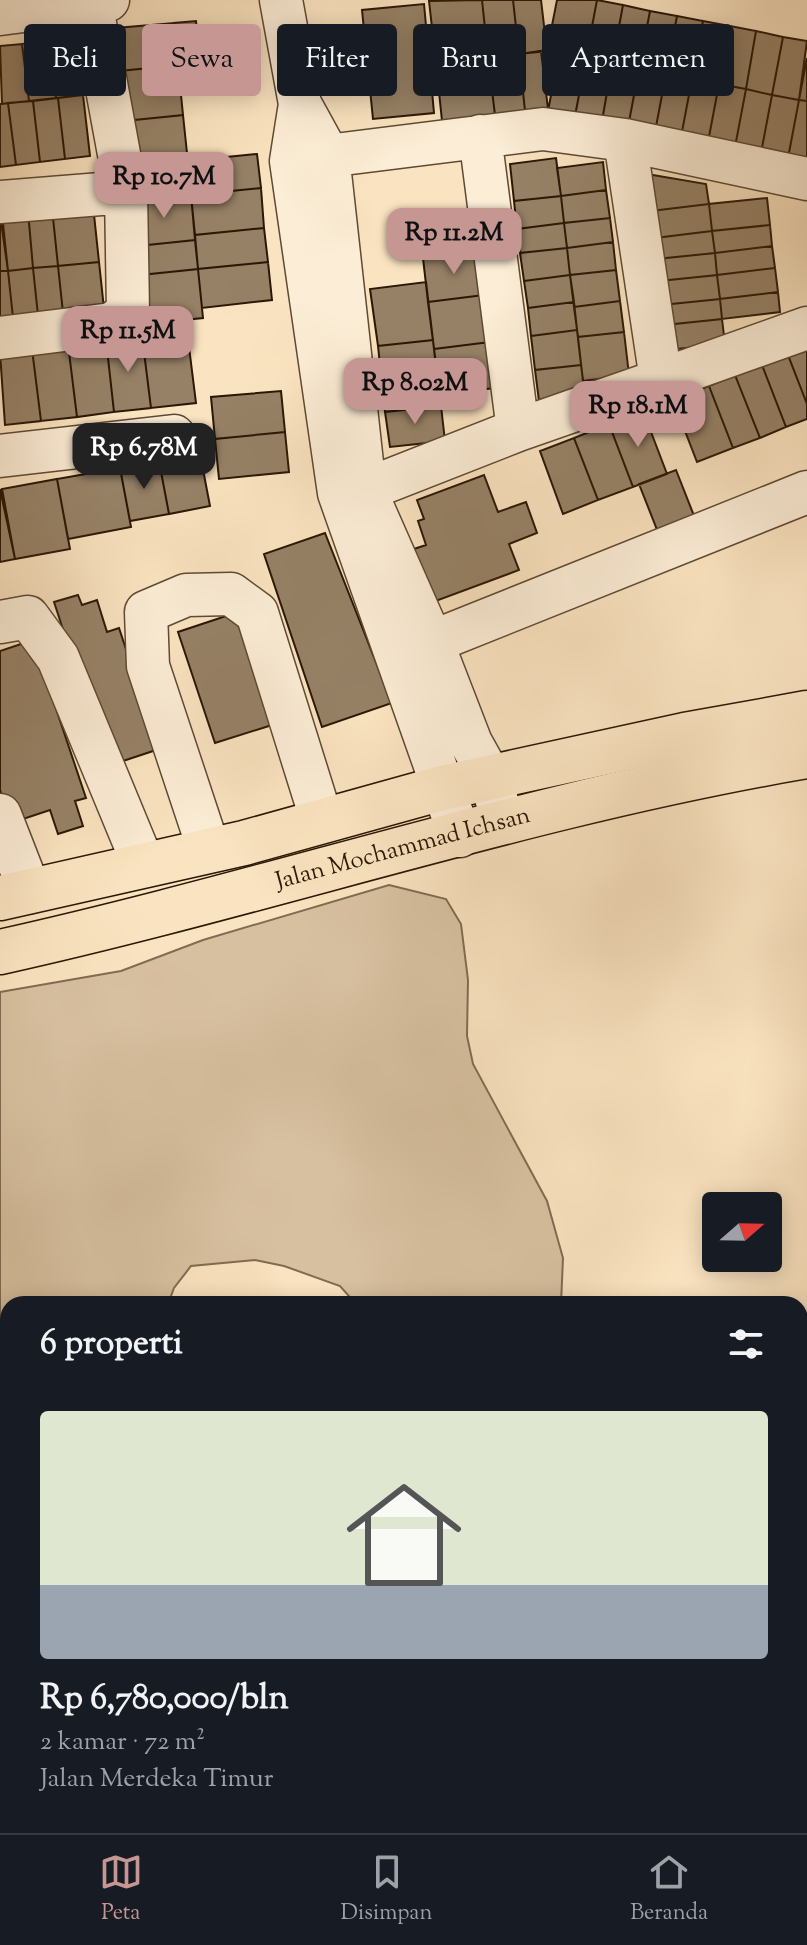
<!DOCTYPE html>
<html lang="id">
<meta charset="utf-8">
<style>
body{margin:0;font-family:"Sorts Mill Goudy",serif;background:#242831;color:#f1f3f6;height:100vh;display:flex;flex-direction:column;font-size:30px;white-space:nowrap}
*{box-sizing:border-box;margin:0}
p{font-size:26px;color:#9ea1a6}
.icon{flex:none;width:44px;height:44px;fill:none;stroke:currentColor;stroke-width:2;stroke-linecap:round;stroke-linejoin:round}
.map{position:relative;flex:1;overflow:hidden}
.sheet{position:absolute;left:0px;top:1296px;width:808px;height:538px;display:flex;flex-direction:column;background:#171b24;border-radius:24px 24px 0 0;box-shadow:0 4px 20px #0003}
.sheet>*{flex:none}
.banner{position:absolute;left:24px;top:24px;width:760px;height:72px;display:flex;gap:16px}
.needle{width:52px;rotate:70deg}
.buttons{position:absolute;left:702px;top:1192px;display:grid;gap:16px}
.buttons a{display:grid;place-items:center;width:80px;height:80px;border-radius:8px;background:#171b24;box-shadow:0 4px 20px #0003;font-size:40px}
.price{position:absolute;translate:-50% -68px;padding:0 18px;border-radius:16px;background:#c59692;color:#111;font-size:26px;line-height:52px;filter:drop-shadow(0 2px 4px #0008)}
.price::after{content:'';position:absolute;left:50%;top:48px;width:24px;height:18px;margin-left:-12px;background:inherit;clip-path:polygon(0 0,100% 0,50% 100%)}
.price.active{background:#222;color:#fff}
ul{padding:0;list-style:none}
li{display:grid;align-content:center;gap:16px;height:424px;padding:0 40px}
li span{display:grid;place-items:center;height:248px;border-radius:8px;color:#555}
li>.icon{margin-inline-start:auto}
span .icon{width:144px;height:144px;fill:#fffc;stroke-width:1}
li b{font-size:34px}
h2{display:flex;justify-content:space-between;align-items:center;height:96px;padding:0 40px;font-size:34px}
.tag{padding:0 28px;border-radius:8px;background:#171b24;box-shadow:0 4px 20px #0003;font-size:28px;line-height:72px}
.tag.active{background:#c59692;color:#111}
.dock{display:flex;justify-content:space-around;align-items:center;height:112px;border-top:2px solid #363941;background:#171b24;font-size:22px;color:#9ea1a6}
.dock a{display:grid;justify-items:center;gap:4px}
.dock .active{color:#c59692}
.map>svg:first-child{display:block}
</style>
<div class="map">
<svg width="807" height="1833" viewBox="0 0 807 1833">
<rect width="100%" height="100%" fill="#fae3c0"/>
<filter id="stains"><feTurbulence type="fractalNoise" baseFrequency=".0025" numOctaves="4"/><feColorMatrix values="0 0 0 0 .2 0 0 0 0 .09 0 0 0 0 .02 0 0 0 .5 -.17"/></filter>
<radialGradient id="worn" r=".72"><stop offset=".6" stop-color="#630" stop-opacity="0"/><stop offset="1" stop-color="#630" stop-opacity=".3"/></radialGradient>
<path fill="#d7c0a0" stroke="#806c52" stroke-width="2" d="M389,885L446,899L461,924L468,980L467,1036L473,1064L547,1201L563,1258L561,1304H356L340,1286L284,1266L255,1260L191,1266L174,1288L168,1304H8V1826H427L434,1833H0V992L121,971L203,940Z"/>
<path fill="#968166" stroke="#2a1704" stroke-width="2" d="M482,0L488,57L436,63L429,1Z
M482,0H513L519,54L488,57Z
M513,0H541L547,51L519,54Z
M557,0H597L586,58L547,51Z
M597,0L623,5L612,64L586,58Z
M424,4L434,113L373,119L362,10Z
M623,5L650,11L639,69L612,64Z
M650,11L677,16L666,74L639,69Z
M677,16L703,21L692,79L666,74Z
M196,21L198,41L246,37L249,76L180,83L174,23Z
M703,21L730,26L719,84L692,79Z
M174,23L178,65L120,71L116,28Z
M730,26L756,31L746,89L719,84Z
M756,31L783,37L772,95L746,89Z
M783,37L807,41L799,100L772,95Z
M76,38L83,95L56,98L49,40Z
M49,40L56,98L29,101L22,44Z
M22,44L29,101L2,104L0,46Z
M359,51L363,85L336,88L332,55Z
M541,51L548,109L525,111L519,54Z
M559,53L586,58L575,116L548,111Z
M519,54L525,111L495,115L488,57Z
M488,57L495,115L442,121L436,63Z
M586,58L612,64L602,121L575,116Z
M807,58V101L799,100Z
M612,64L639,69L628,127L602,121Z
M178,65L183,115L125,121L120,71Z
M639,69L666,74L655,132L628,127Z
M666,74L692,79L681,137L655,132Z
M692,79L719,84L708,142L681,137Z
M719,84L746,89L735,147L708,142Z
M746,89L772,95L761,153L735,147Z
M83,95L90,156L65,159L58,98Z
M772,95L799,100L788,158L761,153Z
M58,98L65,159L40,162L33,101Z
M799,100L807,101V162L788,158Z
M33,101L40,162L16,165L8,103Z
M8,103L16,165L0,167V104Z
M183,115L187,153L129,159L125,121Z
M187,153L191,195L133,201L129,159Z
M257,154L261,188L191,195L187,161Z
M556,158L561,196L514,201L510,164Z
M603,162L606,190L561,196L557,168Z
M647,174L706,184L709,204L651,211Z
M261,188L264,228L195,235L191,195Z
M606,190L610,218L564,223L561,196Z
M191,195L195,240L138,246L133,201Z
M561,196L564,223L517,229L514,201Z
M767,198L770,225L712,231L709,204Z
M709,204L712,231L655,238L651,211Z
M93,205L99,262L58,266L52,208Z
M52,208L58,266L33,268L28,211Z
M28,211L33,268L8,271L2,214Z
M0,214L8,271H0Z
M610,218L613,242L567,248L564,223Z
M564,223L567,248L520,253L517,229Z
M770,225L772,246L715,253L712,231Z
M264,228L268,262L198,269L195,235Z
M712,231L715,253L657,259L655,238Z
M195,240L198,269L141,275L138,246Z
M613,242L616,270L570,275L567,248Z
M772,246L775,268L717,275L715,253Z
M567,248L570,275L524,281L520,253Z
M479,251L484,295L428,302L423,258Z
M715,253L717,275L660,281L657,259Z
M99,262L105,318L64,322L58,266Z
M268,262L272,300L202,308L198,269Z
M58,266L64,322L39,325L33,268Z
M33,268L39,325L14,327L8,271Z
M775,268L778,292L720,299L717,275Z
M198,269L203,318L145,324L141,275Z
M616,270L620,301L574,307L570,275Z
M0,271H8L14,327L0,329Z
M570,275L574,302L528,308L524,281Z
M717,275L720,299L662,305L660,281Z
M426,282L433,340L378,346L370,289Z
M778,292L780,312L722,319L720,299Z
M484,295L490,342L434,349L428,302Z
M720,299L722,319L665,325L662,305Z
M620,301L624,332L578,337L574,307Z
M574,302L577,330L531,336L528,308Z
M722,319L725,344L667,350L665,325Z
M577,330L581,365L535,370L531,336Z
M187,331L196,403L151,408L142,336Z
M624,332L629,375L583,381L578,337Z
M142,336L151,408L114,412L106,340Z
M106,340L114,412L77,417L68,344Z
M433,340L441,406L385,412L378,346Z
M490,342L495,388L439,394L434,349Z
M68,344L77,417L41,421L32,349Z
M807,348V404L788,355Z
M32,349L41,421L5,425L0,353Z
M788,355L807,404V419L786,427L762,365Z
M581,365L585,395L539,401L535,370Z
M762,365L786,427L760,438L735,375Z
M735,375L760,438L733,448L709,386Z
M709,386L733,448L697,462L673,400Z
M281,391L285,432L215,439L211,397Z
M441,406L445,441L390,447L385,412Z
M643,411L667,474L633,487L609,424Z
M609,424L633,487L598,500L574,438Z
M285,432L289,472L219,479L215,439Z
M574,438L598,500L563,514L540,451Z
M200,454L210,506L169,514L159,461Z
M159,461L169,514L130,521L120,468Z
M120,468L131,527L68,539L57,479Z
M676,470L700,531L663,545L639,484Z
M484,475L498,512L526,502L537,533L509,544L519,570L433,602L414,549L426,545L418,521L424,519L417,500Z
M57,479L70,549L15,559L2,489Z
M0,489L15,559L0,562Z
M325,533L392,703L322,727L264,554Z
M78,595L82,605L97,600L107,632L119,628L159,749L108,766L54,602Z
M235,613L272,725L215,743L178,632Z
M33,640L86,798L75,801L83,826L58,834L50,810L11,823L0,790V651Z"/>
<g fill="none" stroke-linecap="round" stroke-linejoin="round">
<g stroke="#5e4a33" stroke-width="45">
<path id="minor" d="M281,0L300,104L328,155L365,490L432,642L471,743L490,777L499,808
M0,14L108,0
M300,104L291,161L339,493L460,836
M480,136L518,430L661,380L625,140
M303,159L543,129L625,140L807,179
M0,202L126,192
M0,338L112,324L128,312L126,192L91,2
M661,380L807,328
M0,456L174,436
M365,490L518,430
M0,622L28,617L58,658L144,866
M432,642L807,492
M0,815L30,892
M209,850L148,666L146,612L186,595L231,594L257,613L322,821
M800,1783L807,1796"/>
</g>
<g stroke="#2a1704" stroke-width="47">
<g id="major">
<path d="M0,898L244,843L442,788L685,735L807,713"/>
<path id="s1" d="M0,952C270,892 534,802 807,756"/>
</g>
</g>
<use href="#minor" stroke="#fcedd6" stroke-width="42"/>
<use href="#major" stroke="#fae3c0" stroke-width="44"/>
</g>
<g text-anchor="middle" dominant-baseline="central" stroke-width="6" stroke-linejoin="round" paint-order="stroke">
<g font-size="24" fill="#2a1704" stroke="#fcedd6">
<text stroke="none"><textPath href="#s1" startOffset="416">Jalan Mochammad Ichsan</textPath></text>
</g>
</g>
<rect width="100%" height="100%" filter="url(#stains)"/>
<rect width="100%" height="100%" fill="url(#worn)"/>
</svg>
<div class="buttons">
<a><svg class="needle" viewBox="-14 -14 28 28"><path d="M0-13l5 13h-10z" fill="#e53935"/><path d="M0 13l5-13h-10z" fill="#9ea1a6"/></svg></a>
</div>
<b class="price" style="left:164px;top:220px">Rp 10.7M</b>
<b class="price" style="left:454px;top:276px">Rp 11.2M</b>
<b class="price" style="left:128px;top:374px">Rp 11.5M</b>
<b class="price" style="left:415px;top:426px">Rp 8.02M</b>
<b class="price" style="left:638px;top:449px">Rp 18.1M</b>
<b class="price active" style="left:144px;top:491px">Rp 6.78M</b>
<div class="banner">
<a class="tag">Beli</a>
<a class="tag active">Sewa</a>
<a class="tag">Filter</a>
<a class="tag">Baru</a>
<a class="tag">Apartemen</a>
</div>
<section class="sheet">
<h2>6 properti<svg class="icon" aria-label="filters" viewBox="0 0 24 24"><path d="M4 7h16M4 17h16"/><circle cx="9" cy="7" r="2"/><circle cx="15" cy="17" r="2"/></svg></h2>
<ul>
<li><span style="background:linear-gradient(#dfe7d0 70%,#9aa5b1 0)"><svg class="icon" aria-label="home" viewBox="0 0 24 24"><path d="M3 11l9-7 9 7M6 9v11h12V9"/></svg></span><div><b>Rp 6,780,000/bln</b><p>2 kamar · 72 m²</p><p>Jalan Merdeka Timur</p></div></li>
</ul>
</section>
</div>
<nav class="dock">
<a class="active"><svg class="icon" aria-label="map" viewBox="0 0 24 24"><path d="M3 6l6-2 6 2 6-2v14l-6 2-6-2-6 2zM9 4v14M15 6v14"/></svg>Peta</a>
<a><svg class="icon" aria-label="saved" viewBox="0 0 24 24"><path d="M7 4h10v16l-5-4-5 4z"/></svg>Disimpan</a>
<a><svg class="icon" aria-label="home" viewBox="0 0 24 24"><path d="M3 11l9-7 9 7M6 9v11h12V9"/></svg>Beranda</a>
</nav>
